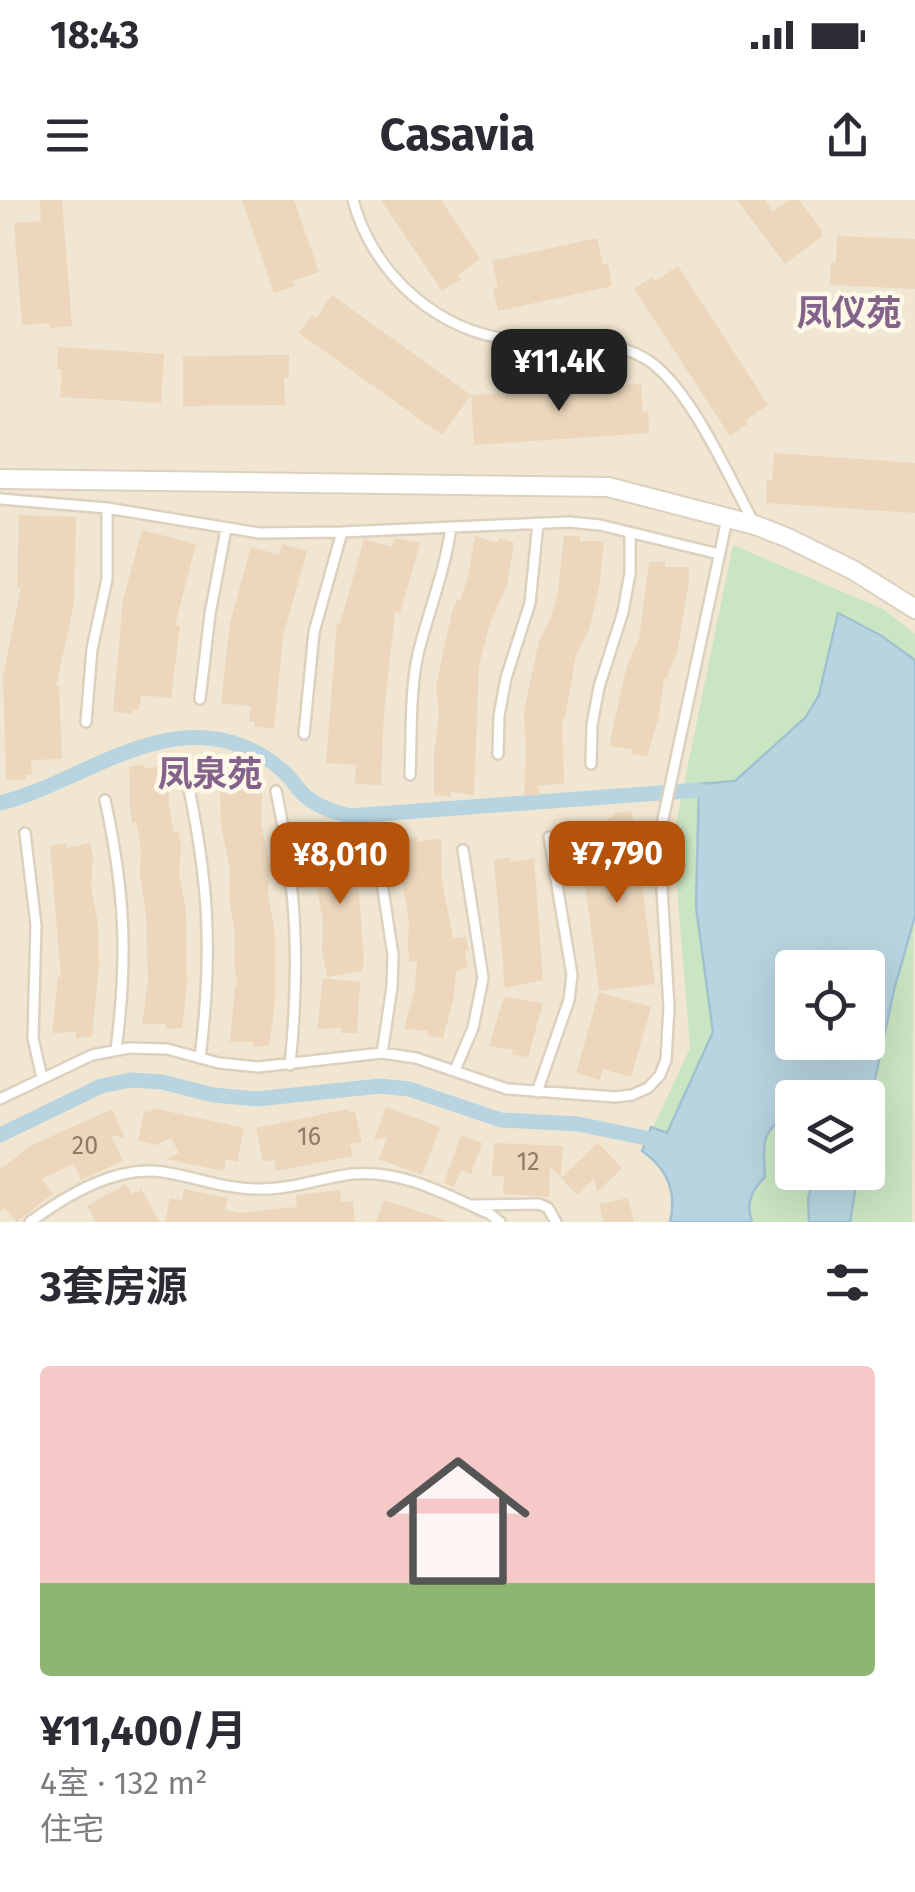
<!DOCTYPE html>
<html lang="zh">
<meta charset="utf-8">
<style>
body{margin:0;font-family:"Fira Sans","Noto Sans SC",sans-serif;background:#f2f2f3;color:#2b2b33;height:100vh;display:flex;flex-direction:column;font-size:38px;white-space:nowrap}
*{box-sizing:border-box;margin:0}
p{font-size:32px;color:#7c7c81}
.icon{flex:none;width:55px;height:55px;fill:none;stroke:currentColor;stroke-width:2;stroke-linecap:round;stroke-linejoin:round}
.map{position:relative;height:1022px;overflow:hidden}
.drawer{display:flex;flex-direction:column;background:#fff;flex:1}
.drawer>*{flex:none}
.buttons{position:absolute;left:775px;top:750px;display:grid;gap:20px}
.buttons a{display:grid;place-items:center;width:110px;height:110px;border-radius:10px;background:#fff;box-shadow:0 10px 40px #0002;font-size:50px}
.price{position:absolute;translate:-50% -85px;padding:0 22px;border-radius:20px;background:#b45309;color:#fff;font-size:32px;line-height:65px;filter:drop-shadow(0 2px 5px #0008)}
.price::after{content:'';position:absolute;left:50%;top:60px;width:30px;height:22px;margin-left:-15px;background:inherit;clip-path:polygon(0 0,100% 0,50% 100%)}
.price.on{background:#222;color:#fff}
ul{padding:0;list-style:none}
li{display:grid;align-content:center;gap:20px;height:530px;padding:0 40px}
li+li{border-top:2px solid #e1e1e2}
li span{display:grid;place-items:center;height:310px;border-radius:10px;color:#555}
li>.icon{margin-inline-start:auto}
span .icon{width:180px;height:180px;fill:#fffc;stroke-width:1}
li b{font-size:42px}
h2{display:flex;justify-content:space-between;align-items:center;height:120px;padding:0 40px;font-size:42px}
.status{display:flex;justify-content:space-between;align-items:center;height:70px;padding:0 50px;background:#fff;direction:ltr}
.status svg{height:28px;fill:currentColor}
header{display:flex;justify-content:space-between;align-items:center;height:130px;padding:0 40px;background:#fff;font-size:45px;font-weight:700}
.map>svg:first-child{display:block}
</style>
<div class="status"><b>18:43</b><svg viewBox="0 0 49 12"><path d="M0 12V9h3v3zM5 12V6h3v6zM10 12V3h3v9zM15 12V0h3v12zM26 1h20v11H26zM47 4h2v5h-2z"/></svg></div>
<header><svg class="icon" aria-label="menu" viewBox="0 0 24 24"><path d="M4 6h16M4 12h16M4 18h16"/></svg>Casavia<svg class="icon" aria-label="share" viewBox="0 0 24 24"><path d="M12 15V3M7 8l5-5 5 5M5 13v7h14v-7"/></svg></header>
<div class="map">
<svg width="915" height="1022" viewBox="0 0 915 1022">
<rect width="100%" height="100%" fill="#f9f4e1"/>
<path fill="#f0e6d1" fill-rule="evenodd" d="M0,0H915V1022H0ZM792,768H868V842H792ZM792,898H868V972H792Z"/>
<path fill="#cae5c2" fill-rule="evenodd" d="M733,345L883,409L915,434L912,1022H670C677,992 667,968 642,951L690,848L673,638ZM792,768H868V842H792ZM792,898H868V972H792Z"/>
<path fill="#b8d4e0" stroke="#a0c1d1" stroke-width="2.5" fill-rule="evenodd" d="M838,413L880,435L915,460V716L894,790L868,912V898H792V910C761,933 763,938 765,977C752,990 745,1003 752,1022H670C677,992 667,968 642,951L651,927L667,933L713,832L696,707L699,584L735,581L806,517L819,495ZM792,768H868V842H792Z
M815,973H858L850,1022H809L808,999Z"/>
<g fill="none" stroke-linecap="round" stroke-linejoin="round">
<path stroke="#b8d4e0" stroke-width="15" d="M0,603C78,584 159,513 242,546C258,552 275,563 287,575C295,583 299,592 308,598C321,608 334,612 350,616L699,590
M0,935L101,886L131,880L162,882L213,895L257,899L380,886L409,889L501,920L578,924L646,938"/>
</g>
<path fill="#ecd7bc" d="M40,0H62L72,126L50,128L49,123L22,125L14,23L41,21Z
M242,0H294L319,72L293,81L295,86L274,93Z
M381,0H441L480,59L458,75L461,79L442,91Z
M737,0H765L773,12L789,0H799L822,31V36L785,64Z
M837,36L915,39V89L830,85L831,63H836Z
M597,38L603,65L608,64L612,86L498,111L493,89L498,88L492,61Z
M678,66L768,205L746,220L748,224L730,236L634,89L652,77L655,81Z
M332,95L471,195L442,235L299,133L312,115L316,118Z
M58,147L164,154L161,203L60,197L62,169H57Z
M289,155V177H284L285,205L183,206V156Z
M641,184L643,212L648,211L649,233L474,245L471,195Z
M774,253L915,263V313L766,303L767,280L772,281Z
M19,315L76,317L74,403L56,486H59L62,559L31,560L32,575H26V580H6L3,476L21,388H17Z
M142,330L196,344L175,425L180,426L171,498L141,495L139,510L133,509L132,514L113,511L123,400Z
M475,336L497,343L499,338L514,343L507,385L490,423L479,466L474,595L451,592L450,597L434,595V553L439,515L436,486L452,412L457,399L460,401L468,377Z
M564,336H580V341H604L600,383L589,430L576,455L565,518H562L564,583L538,586L539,595L524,596L526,554L524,512L539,441L552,415L558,391Z
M394,338L420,343L400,413L395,412L384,512L381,585L355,584L356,565L326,563L337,423L340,424L364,339L392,347Z
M282,344L307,351L283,436L274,529L254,526L255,522L249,521L251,506L221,503L230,423L251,347L279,355Z
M649,362H665V367H689V381L677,453L666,479L664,478L659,516L647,556L632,554V549L609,546L627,465L639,439Z
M144,564L145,569L168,565L169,607L174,632H178L181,645L179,674L186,711L187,786L182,828L166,829V824H142L148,782L146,714L140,676L141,647L136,622L132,623L130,609L129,567Z
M236,581L237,586L260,581L262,595L261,624L270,666L268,695L275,732V804L269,846L253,847V842H230L235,786H238L234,763L235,735L229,697L230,669L221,626L220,584Z
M632,611L655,784L599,791L579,637L609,633L607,618L613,617V613Z
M417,637L418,642L441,638L442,680L453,739L466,737L469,751H465L468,768L456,771L454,797L443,838L427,836L428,831L404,829L415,788L417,761L410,762L408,749L409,720L402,682L401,640Z
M331,638L332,644L355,639L364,761L362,771L327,777L322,750L323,721L316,684V641Z
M66,643L67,648L90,643L93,657L91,686L98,723L99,766L92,837L76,838V832L52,833L58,777H61L50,646Z
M510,657L511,662L534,658L543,780L505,788L494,660Z
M323,778L360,782L357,833H341V828L317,829Z
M599,792L651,807L631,877L603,869L600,880L576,873Z
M504,797L543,803L528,857L512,855L513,850L489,846Z
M386,907L440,927L422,975L379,959L387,937L374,940Z
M152,908L244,928L237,962L226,959L224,971L180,962L167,959L179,953L171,938L156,945L138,941L144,911L151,912Z
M112,909L125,938L111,935L123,961L81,980L74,964L41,979L53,993L17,1022L5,1008L0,1012V970L30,946Z
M348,909L349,913L355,911L362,942L350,944L353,956L276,971L274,960L263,962L256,928Z
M461,935L482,943L471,974L461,970L454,987L444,983Z
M494,943L563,946L561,978L598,943L622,968L597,992L594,979L577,995L550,966L549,997L503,994L504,976H492Z
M126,984L131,994L137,991L139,994L140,987L160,1022H96L87,1006Z
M184,989L228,998L225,1010L240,1013L297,1007L296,995L340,990L341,1002L353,1001L355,1022H165L170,998L182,1000Z
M628,998L634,1022H603L599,1004Z
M384,1000L445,1020V1022H376Z"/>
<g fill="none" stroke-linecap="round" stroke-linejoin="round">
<g stroke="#dcd1be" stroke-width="14">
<path id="lane" d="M353,0C373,75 440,135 518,140C560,143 608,136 646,159C690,186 729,278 755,325
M0,299L107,308L259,333L342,332L569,322L600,325L719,354
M200,499L210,414L226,329
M86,522L92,449L107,379V308
M304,534L314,432L342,332
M498,554L499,516L506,478L530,403L538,323
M591,564L592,525L599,487L623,412L630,373V333
M186,575C209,680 213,752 200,858
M410,575C412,531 409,484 421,442C432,403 445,368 451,328
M276,591C297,690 300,765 290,865
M105,600C125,691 128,758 116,850
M25,633L36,725L33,838L42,878
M375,637L393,755L392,787L382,853
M455,870L473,828L483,778L463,650
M537,892L569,800L572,775L549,637
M0,899L92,855L129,848L167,849L219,863L258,867L382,853L416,858L507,889L615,897L632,895L648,888L660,875L666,860L669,807L659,638L727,319
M473,1005L539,1004L548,1008L556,1022
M30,1022C67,995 116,965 163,972C196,977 227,990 261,989C293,989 321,978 352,974C402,969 446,995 490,1014L500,1022"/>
</g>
<g stroke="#dcd1be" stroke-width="22">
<path id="street" d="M0,279L608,287L755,325L788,338L853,370L915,409"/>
</g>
<use href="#lane" stroke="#fff" stroke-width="9"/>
<use href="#street" stroke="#fff" stroke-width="18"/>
</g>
<g text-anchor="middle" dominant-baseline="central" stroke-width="9" stroke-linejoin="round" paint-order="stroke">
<g font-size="25" fill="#8e7c67">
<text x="309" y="937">16</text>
<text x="85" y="946">20</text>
<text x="528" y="962">12</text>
</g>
<g font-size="35" font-weight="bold" fill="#83638a" stroke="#fdf8e7">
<text x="849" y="113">凤仪苑</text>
<text x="210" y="574">凤泉苑</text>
</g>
</g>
</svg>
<div class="buttons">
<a><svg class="icon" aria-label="locate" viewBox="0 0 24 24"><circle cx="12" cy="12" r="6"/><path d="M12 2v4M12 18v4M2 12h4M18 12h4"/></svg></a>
<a><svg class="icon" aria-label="layers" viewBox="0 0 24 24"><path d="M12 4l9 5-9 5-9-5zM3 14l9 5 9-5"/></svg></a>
</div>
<b class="price on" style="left:559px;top:214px">¥11.4K</b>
<b class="price" style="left:617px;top:706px">¥7,790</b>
<b class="price" style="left:340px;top:707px">¥8,010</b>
</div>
<section class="drawer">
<h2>3套房源<svg class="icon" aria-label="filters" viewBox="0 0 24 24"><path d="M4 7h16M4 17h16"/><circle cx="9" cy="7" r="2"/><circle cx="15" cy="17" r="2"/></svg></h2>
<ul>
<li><span style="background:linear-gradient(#f6c9c9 70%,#8fb573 0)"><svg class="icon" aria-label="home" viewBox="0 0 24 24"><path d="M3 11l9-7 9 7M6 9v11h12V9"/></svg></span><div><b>¥11,400/月</b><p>4室 · 132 m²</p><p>住宅</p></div></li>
</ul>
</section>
